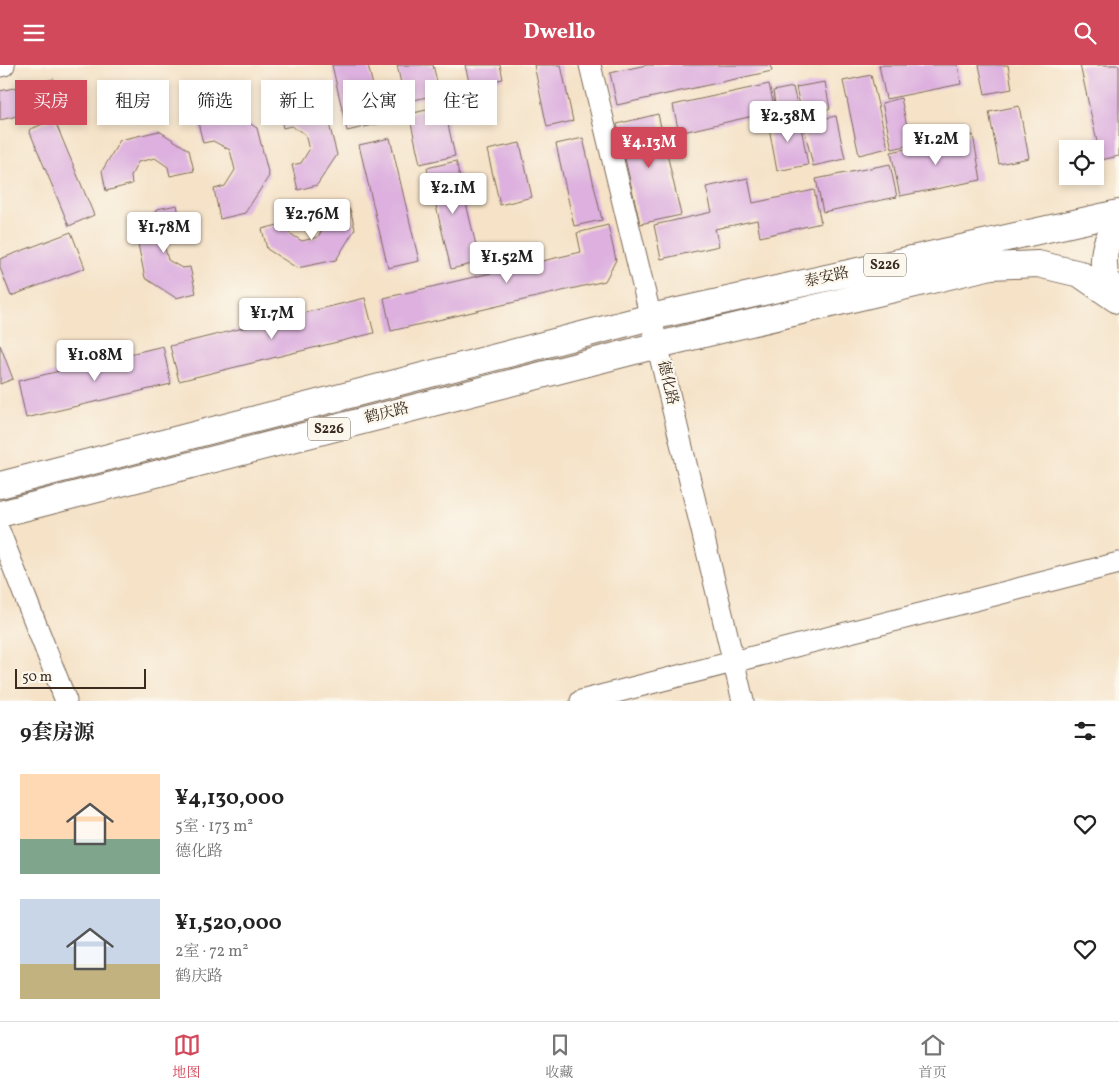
<!DOCTYPE html>
<html lang="zh">
<meta charset="utf-8">
<style>
body{margin:0;font-family:Vollkorn,"Noto Serif SC",serif;background:#f2f2f2;color:#222;height:100vh;display:flex;flex-direction:column;font-size:19px;white-space:nowrap}
*{box-sizing:border-box;margin:0}
p{font-size:16px;color:#767676}
.icon{flex:none;width:28px;height:28px;fill:none;stroke:currentColor;stroke-width:2;stroke-linecap:round;stroke-linejoin:round}
.map{position:relative;height:636px;overflow:hidden}
.side{display:flex;flex-direction:column;background:#fff;flex:1}
.side>*{flex:none}
.hud{position:absolute;left:15px;top:15px;width:500px;height:45px;display:flex;gap:10px}
.fabs{position:absolute;left:1059px;top:75px;display:grid;gap:10px}
.fabs a{display:grid;place-items:center;width:45px;height:45px;border-radius:0px;background:#fff;box-shadow:0 2px 8px #0003;font-size:25px}
.scale{position:absolute;left:15px;bottom:12px;width:131px;box-sizing:border-box;padding-left:5px;border:2px solid #3b2a1e;border-top:0;font-size:14px;line-height:18px;white-space:nowrap;color:#3b2a1e;-webkit-text-stroke:4px #fbf7ec;paint-order:stroke}
.price{position:absolute;translate:-50% -42px;padding:0 11px;border-radius:5px;background:#fff;color:#222;font-size:16px;line-height:32px;filter:drop-shadow(0 1px 2px #0008)}
.price::after{content:'';position:absolute;left:50%;top:30px;width:15px;height:11px;margin-left:-8px;background:inherit;clip-path:polygon(0 0,100% 0,50% 100%)}
.price.active{background:#d1495b;color:#fff}
ul{padding:0;list-style:none}
li{display:flex;align-items:center;gap:15px;height:125px;padding:0 20px}
li span{display:grid;place-items:center;flex:none;width:140px;height:100px;border-radius:0px;color:#555}
li>.icon{margin-inline-start:auto}
span .icon{width:60px;height:60px;fill:#fffc;stroke-width:1}
li b{font-size:21px}
h2{display:flex;justify-content:space-between;align-items:center;height:60px;padding:0 20px;font-size:21px}
.chip{padding:0 18px;border-radius:0px;background:#fff;box-shadow:0 2px 8px #0003;font-size:18px;line-height:45px}
.chip.active{background:#d1495b;color:#fff}
header{display:flex;justify-content:space-between;align-items:center;height:65px;padding:0 20px;background:#d1495b;color:#fff;font-size:22px;font-weight:700}
.tabs{display:flex;justify-content:space-around;align-items:center;height:70px;border-top:1px solid #e0e0e0;background:#fff;font-size:14px;color:#767676}
.tabs a{display:grid;justify-items:center;gap:2px}
.tabs .active{color:#d1495b}
.map>svg:first-child{display:block}
</style>
<header><svg class="icon" aria-label="menu" viewBox="0 0 24 24"><path d="M4 6h16M4 12h16M4 18h16"/></svg>Dwello<svg class="icon" aria-label="search" viewBox="0 0 24 24"><circle cx="10" cy="10" r="6"/><path d="M15 15l6 6"/></svg></header>
<div class="map">
<svg width="1119" height="636" viewBox="0 0 1119 636">
<rect width="100%" height="100%" fill="#fbf7ec"/>
<filter id="ink" filterUnits="userSpaceOnUse"><feTurbulence type="fractalNoise" baseFrequency=".02" numOctaves="2"/><feDisplacementMap in="SourceGraphic" scale="10" xChannelSelector="R" yChannelSelector="G"/><feConvolveMatrix kernelMatrix="1 2 1 2 8 2 1 2 1" color-interpolation-filters="sRGB"/></filter>
<filter id="wash" filterUnits="userSpaceOnUse"><feTurbulence type="fractalNoise" baseFrequency=".0096" numOctaves="4" result="noise"/><feDisplacementMap in="SourceGraphic" scale="20" xChannelSelector="R" yChannelSelector="G"/><feGaussianBlur stdDeviation="1.12" result="paint"/><feColorMatrix in="noise" values="0 0 0 0 0 0 0 0 0 0 0 0 0 0 0 0 0 1.4 0 .05"/><feComposite in="paint" operator="in"/></filter>
<g filter="url(#wash)">
<rect width="100%" height="100%" fill="#f5e2c7"/>
<g id="blocks">
<path fill="#ddb0df" d="M332,0H368L382,58L347,66Z
M397,0H433L440,29L405,37Z
M465,0H500L503,14L470,21Z
M534,0H561L573,56L547,62Z
M646,0H770L772,6L617,40L610,8Z
M879,0H958L961,19L886,34Z
M979,0H1008L1012,24L985,29Z
M1080,0H1119V91L1101,95Z
M871,10L888,83L859,90L843,16Z
M54,14L60,41L0,55V26Z
M825,17L830,44L802,50L796,22Z
M769,19L775,46L679,68L673,40Z
M793,22L799,48L777,52L773,26Z
M297,32L327,51L337,90L317,120L298,125L292,100L301,98L309,85L305,69L291,61L283,63L277,37Z
M901,33L911,80L892,84L882,38Z
M219,40L257,63L269,111L245,148L220,154L214,124L225,121L235,105L230,85L213,76L203,78L195,45Z
M444,41L455,91L420,99L409,49Z
M1019,41L1029,93L999,99L989,47Z
M658,49L681,150L640,159L617,59Z
M799,51L808,100L777,106L768,57Z
M836,51L845,94L813,101L803,58Z
M54,54L94,150L69,161L29,65Z
M159,66L189,85L194,106L170,111L168,102L155,93L138,97L131,111L132,119L106,126L102,106L120,75Z
M973,70L981,115L900,131L891,87Z
M390,73L419,196L388,203L359,80Z
M583,73L602,155L574,161L556,79Z
M520,78L532,132L500,140L487,85Z
M456,96L480,197L451,204L427,103Z
M890,99L897,132L823,147L816,114Z
M748,113L753,138L814,125L821,158L760,172L757,155L715,164L719,181L661,194L654,160L712,147L706,122Z
M177,140L182,164L173,166L164,179L168,195L182,203L190,202L196,228L176,233L145,213L137,174L157,144Z
M350,144L355,164L336,195L297,203L267,184L262,164L286,158L289,168L302,176L318,172L326,158L324,150Z
M608,160L616,195L605,216L391,266L384,233L581,187L577,168Z
M71,167L85,203L11,231L0,203V194Z
M365,233L374,268L179,316L170,281Z
M0,280L13,314L0,319Z
M163,281L171,319L26,353L18,316Z"/>
</g>
</g>
<g filter="url(#ink)">
<use href="#blocks" fill-opacity="0" stroke="#7c6a59" stroke-width="1"/>
<g fill="none" stroke-linecap="round" stroke-linejoin="round">
<g stroke="#7c6a59" stroke-width="23">
<path id="minor" d="M590,0L743,636
M0,1L4,0
M0,468L66,636
M581,636L1119,498"/>
</g>
<g stroke="#7c6a59" stroke-width="28">
<path id="major" d="M1118,235C1099,212 1099,180 1119,158
M0,420L651,252L1119,148
M0,449L658,280L991,201L1038,199L1080,209L1116,234"/>
</g>
<use href="#minor" stroke="#fff" stroke-width="21"/>
<use href="#major" stroke="#fff" stroke-width="26"/>
</g>
</g>
<g text-anchor="middle" dominant-baseline="central" stroke-width="4.5" stroke-linejoin="round" paint-order="stroke">
<g fill="#fbf7ec" stroke="#75685c" stroke-width="1">
<rect x="864" y="188.5" width="42" height="23" rx="4"/>
<rect x="308" y="352.5" width="42" height="23" rx="4"/>
</g>
<g font-size="14" font-weight="bold" fill="#3b2a1e">
<text x="885" y="200">S226</text>
<text x="329" y="364">S226</text>
</g>
<g font-size="15" fill="#3b2a1e" stroke="#fbf7ec">
<text transform="translate(827 213) rotate(-13)">泰安路</text>
<text transform="translate(667 318) rotate(77)">德化路</text>
<text transform="translate(387 349) rotate(-14)">鹤庆路</text>
</g>
</g>
</svg>
<div class="fabs">
<a><svg class="icon" aria-label="locate" viewBox="0 0 24 24"><circle cx="12" cy="12" r="6"/><path d="M12 2v4M12 18v4M2 12h4M18 12h4"/></svg></a>
</div>
<div class="scale">50 m</div>
<b class="price" style="left:788px;top:78px">¥2.38M</b>
<b class="price" style="left:936px;top:101px">¥1.2M</b>
<b class="price active" style="left:649px;top:104px">¥4.13M</b>
<b class="price" style="left:453px;top:150px">¥2.1M</b>
<b class="price" style="left:312px;top:176px">¥2.76M</b>
<b class="price" style="left:164px;top:189px">¥1.78M</b>
<b class="price" style="left:507px;top:219px">¥1.52M</b>
<b class="price" style="left:272px;top:275px">¥1.7M</b>
<b class="price" style="left:95px;top:317px">¥1.08M</b>
<div class="hud">
<a class="chip active">买房</a>
<a class="chip">租房</a>
<a class="chip">筛选</a>
<a class="chip">新上</a>
<a class="chip">公寓</a>
<a class="chip">住宅</a>
</div>
</div>
<section class="side">
<h2>9套房源<svg class="icon" aria-label="filters" viewBox="0 0 24 24"><path d="M4 7h16M4 17h16"/><circle cx="9" cy="7" r="2"/><circle cx="15" cy="17" r="2"/></svg></h2>
<ul>
<li><span style="background:linear-gradient(#ffd9b3 65%,#7fa58c 0)"><svg class="icon" aria-label="home" viewBox="0 0 24 24"><path d="M3 11l9-7 9 7M6 9v11h12V9"/></svg></span><div><b>¥4,130,000</b><p>5室 · 173 m²</p><p>德化路</p></div><svg class="icon" aria-label="heart" viewBox="0 0 24 24"><path d="M12 20l-8-8c-3-5 5-10 8-4 3-6 11-1 8 4z"/></svg></li>
<li><span style="background:linear-gradient(#c9d6e8 65%,#c2b280 0)"><svg class="icon" aria-label="home" viewBox="0 0 24 24"><path d="M3 11l9-7 9 7M6 9v11h12V9"/></svg></span><div><b>¥1,520,000</b><p>2室 · 72 m²</p><p>鹤庆路</p></div><svg class="icon" aria-label="heart" viewBox="0 0 24 24"><path d="M12 20l-8-8c-3-5 5-10 8-4 3-6 11-1 8 4z"/></svg></li>
</ul>
</section>
<nav class="tabs">
<a class="active"><svg class="icon" aria-label="map" viewBox="0 0 24 24"><path d="M3 6l6-2 6 2 6-2v14l-6 2-6-2-6 2zM9 4v14M15 6v14"/></svg>地图</a>
<a><svg class="icon" aria-label="saved" viewBox="0 0 24 24"><path d="M7 4h10v16l-5-4-5 4z"/></svg>收藏</a>
<a><svg class="icon" aria-label="home" viewBox="0 0 24 24"><path d="M3 11l9-7 9 7M6 9v11h12V9"/></svg>首页</a>
</nav>
